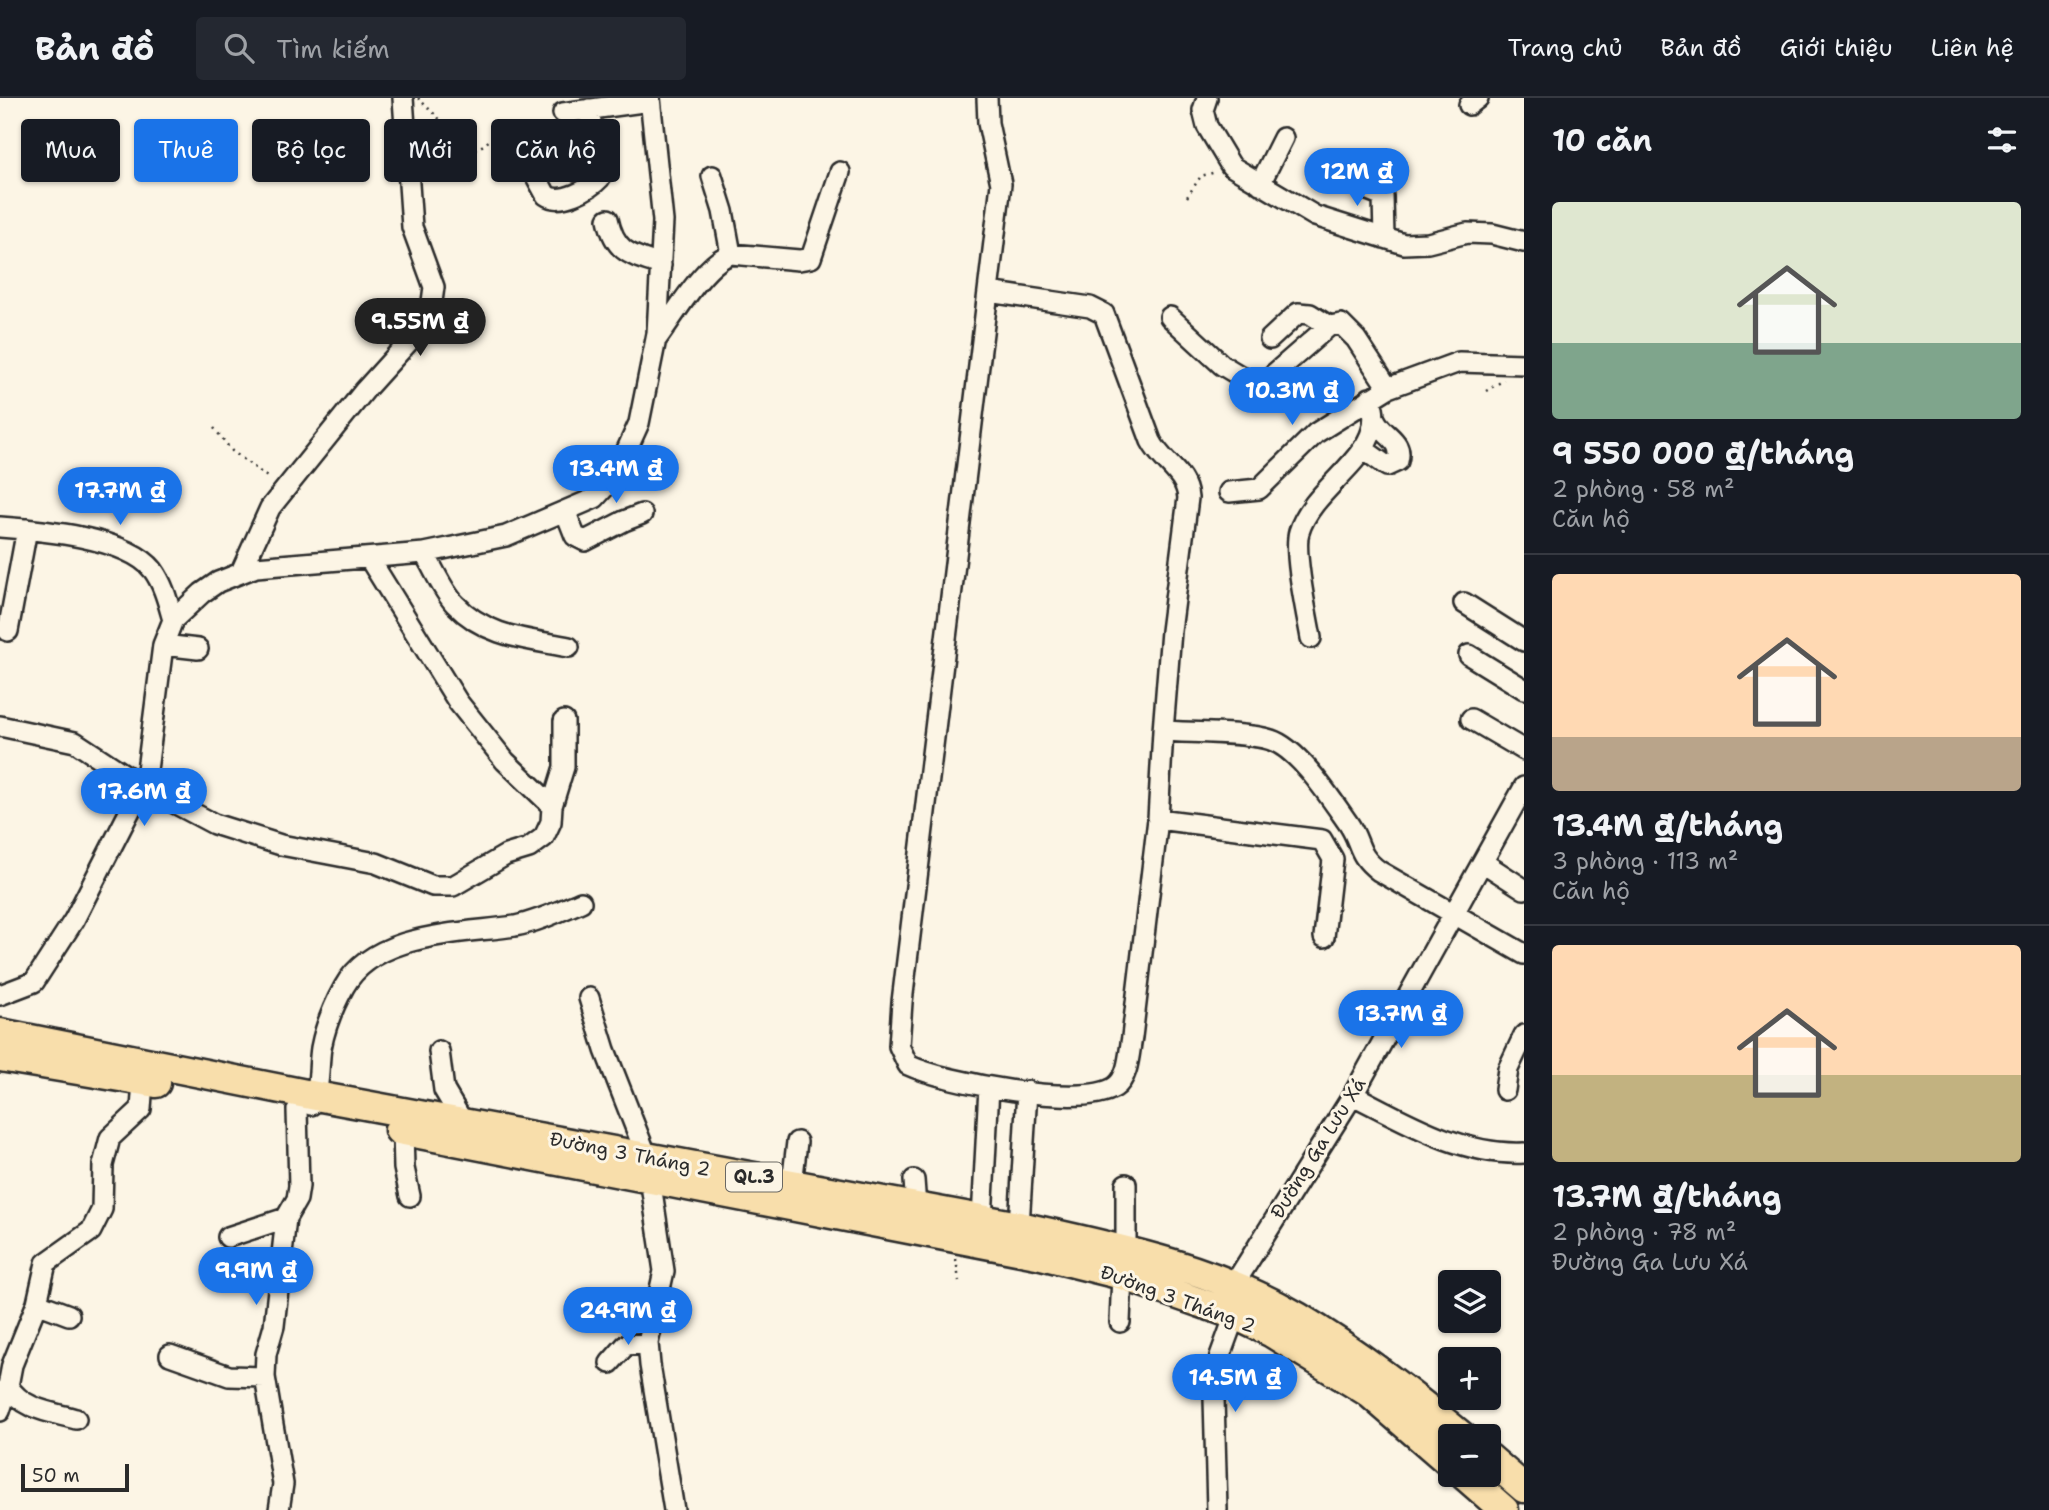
<!DOCTYPE html>
<html lang="vi">
<meta charset="utf-8">
<style>
body{margin:0;font-family:"Shantell Sans",sans-serif;background:#242831;color:#f1f3f6;height:100vh;display:flex;flex-direction:column;font-size:26px;white-space:nowrap}
*{box-sizing:border-box;margin:0}
p{font-size:23px;color:#9ea1a6}
.icon{flex:none;width:38px;height:38px;fill:none;stroke:currentColor;stroke-width:2;stroke-linecap:round;stroke-linejoin:round}
.map{position:relative;flex:1;overflow:hidden}
.details{display:flex;flex-direction:column;background:#171b24;width:525px}
.details>*{flex:none}
.banner{position:absolute;left:21px;top:21px;width:665px;height:63px;display:flex;gap:14px}
.tools{position:absolute;left:1438px;top:1172px;display:grid;gap:14px}
.tools a{display:grid;place-items:center;width:63px;height:63px;border-radius:7px;background:#171b24;box-shadow:0 2px 5px #0004;font-size:35px}
.scale{position:absolute;left:21px;bottom:18px;width:108px;box-sizing:border-box;padding-left:7px;border:4px solid #2b2b2b;border-top:0;font-size:19px;line-height:24px;white-space:nowrap;color:#2b2b2b;-webkit-text-stroke:5px #fcf5e5;paint-order:stroke}
.price{position:absolute;translate:-50% -60px;padding:0 16px;border-radius:24px;background:#1a73e8;color:#fff;font-size:23px;line-height:46px;filter:drop-shadow(0 2px 4px #0008)}
.price::after{content:'';position:absolute;left:50%;top:42px;width:21px;height:16px;margin-left:-10px;background:inherit;clip-path:polygon(0 0,100% 0,50% 100%)}
.price.active{background:#222;color:#fff}
ul{padding:0;list-style:none}
li{display:grid;align-content:center;gap:14px;height:371px;padding:0 28px}
li+li{border-top:2px solid #363941}
li span{display:grid;place-items:center;height:217px;border-radius:7px;color:#555}
li>.icon{margin-inline-start:auto}
span .icon{width:126px;height:126px;fill:#fffc;stroke-width:1}
li b{font-size:30px}
h2{display:flex;justify-content:space-between;align-items:center;height:84px;padding:0 28px;font-size:30px}
.tag{padding:0 24px;border-radius:7px;background:#171b24;box-shadow:0 2px 5px #0004;font-size:24px;line-height:63px}
.tag.active{background:#1a73e8;color:#fff}
header{display:flex;align-items:center;gap:42px;box-sizing:border-box;height:98px;padding:0 35px;background:#171b24;border-bottom:2px solid #363941}
header strong{font-size:33px}
nav{display:flex;gap:38px;margin-inline-start:auto;font-size:24px}
.search{width:490px;height:63px;background:#242831;display:flex;align-items:center;gap:18px;box-sizing:border-box;padding:0 24px;border-radius:7px;color:#9ea1a6;font-size:26px}
main{display:flex;flex:1;min-height:0}
.map>svg:first-child{display:block}
</style>
<header>
<strong>Bản đồ</strong>
<div class="search"><svg class="icon" aria-label="search" viewBox="0 0 24 24"><circle cx="10" cy="10" r="6"/><path d="M15 15l6 6"/></svg>Tìm kiếm</div>
<nav><a>Trang chủ</a><a>Bản đồ</a><a>Giới thiệu</a><a>Liên hệ</a></nav>
</header>
<main>
<div class="map">
<svg width="1524" height="1412" viewBox="0 0 1524 1412">
<rect width="100%" height="100%" fill="#fcf5e5"/>
<filter id="ink" filterUnits="userSpaceOnUse"><feTurbulence type="fractalNoise" baseFrequency=".0143" numOctaves="2"/><feDisplacementMap in="SourceGraphic" scale="14" xChannelSelector="R" yChannelSelector="G"/><feConvolveMatrix kernelMatrix="1 2 1 2 8 2 1 2 1" color-interpolation-filters="sRGB"/></filter>
<g filter="url(#ink)">
<g fill="none" stroke-linecap="round" stroke-linejoin="round">
<g stroke="#2b2b2b" stroke-width="24">
<path id="minor" d="M987,0L988,25L1001,86L902,904L899,948L908,967C944,984 1082,1011 1115,989C1129,979 1129,955 1132,939L1158,721L1163,633C1191,635 1247,634 1271,642C1299,651 1331,701 1348,725C1362,745 1356,756 1379,773L1524,856
M1207,0L1203,12L1207,28L1231,68L1315,118L1404,146L1428,145L1467,135L1492,136L1524,144
M1469,7L1478,0
M563,15L650,3
M520,49L546,97C560,107 589,92 600,80L589,11
M712,78L723,113L731,156
M1260,86L1283,40
M1368,92L1383,98L1384,140
M608,121C615,155 631,157 661,167
M989,194L1090,209L1104,216L1151,343C1162,365 1186,374 1188,400L1171,533L1163,633
M1170,219L1222,267L1252,285L1267,282L1329,228L1341,226L1356,241L1388,290
M1270,241L1298,215L1310,216L1329,228
M656,242C674,218 704,165 731,156L799,162L811,160L840,74
M1363,351L1387,368L1398,363C1404,341 1383,339 1375,321
M1229,394L1259,391L1316,335L1388,290L1459,264L1524,266
M566,415L575,438L585,443L624,423L642,416
M0,429C40,432 127,439 153,472C164,487 168,505 173,522
M424,455C434,471 442,492 455,506C486,539 527,541 569,549
M369,460L458,604L505,663L552,708
M241,474L270,410L365,292L422,229L431,211L434,189L412,129L403,0
M1464,505L1524,543
M8,533L27,431
M1311,540C1307,517 1293,454 1299,434C1314,384 1392,355 1370,300
M163,547L198,551
M1469,557L1524,591
M1471,621L1524,652
M0,628L75,644L142,688L214,726L281,747L376,765L433,788H453L506,757L529,750L544,739L551,724L552,708L564,669V623
M1158,721L1322,742L1333,761L1324,839
M1484,765L1524,791
M0,897L34,884L74,822L138,697L146,680L163,547L173,522L202,495L218,484L256,469L424,455L506,438L595,400L615,378L639,325L657,236L663,123L650,0
M589,900L605,952L647,1059
M439,953L444,992L463,1024
M1505,992L1508,971L1524,937
M1353,997C1406,1024 1462,1058 1524,1055
M311,1007C321,990 318,969 321,950C325,929 334,907 344,889C374,834 461,836 515,828C537,824 560,813 581,804
M403,1033L404,1070L410,1098
M650,1080L664,1173L648,1245L650,1267L674,1412
M914,1082L916,1109
M792,1086L797,1044
M1126,1086V1152
M982,1121L989,989
M1019,1128L1027,993
M228,1139L286,1120
M1233,1188L1353,997L1524,689
M37,1205L69,1217
M1120,1224L1122,1177
M170,1257L229,1278L265,1279
M610,1265L626,1247L648,1245
M0,1313L8,1288
M76,1321C51,1314 23,1312 8,1288L12,1267L37,1205L46,1165L91,1133L102,1111L103,1067L110,1040L141,1011L143,983
M279,1412L283,1386L265,1279L266,1256L274,1228L286,1120L297,1101L299,1088L297,1012
M1217,1412L1214,1300L1220,1258L1235,1217"/>
</g>
<g stroke="#2b2b2b" stroke-width="33">
<path id="highway" d="M0,935L316,998L1019,1128C1114,1149 1213,1169 1298,1219C1357,1254 1410,1296 1463,1339
M0,959L156,985
M399,1032L1037,1156L1122,1177L1235,1217L1272,1235L1368,1294L1451,1366
M1489,1360L1524,1390
M1464,1377L1504,1412"/>
</g>
<path stroke="#2b2b2b" stroke-width="2.5" stroke-dasharray="2 5" stroke-linecap="butt" d="M418,0L469,50C480,53 487,44 495,37
M1187,99L1201,78L1216,74
M1486,293L1504,282
M214,330L232,353L270,381
M956,1161L959,1183"/>
<use href="#minor" stroke="#fcf5e5" stroke-width="19"/>
<use href="#highway" stroke="#f8deab" stroke-width="28"/>
</g>
</g>
<g text-anchor="middle" dominant-baseline="central" stroke-width="6" stroke-linejoin="round" paint-order="stroke">
<rect fill="#fcf5e5" stroke="#6a6863" stroke-width="2" x="726" y="1064.5" width="56" height="29" rx="5"/>
<g font-size="18" font-weight="bold" fill="#2b2b2b">
<text x="754" y="1079">QL.3</text>
</g>
<g font-size="19" fill="#2b2b2b" stroke="#fcf5e5">
<text transform="translate(1318 1050) rotate(-58)">Đường Ga Lưu Xá</text>
<text transform="translate(630 1056) rotate(11)">Đường 3 Tháng 2</text>
<text transform="translate(1178 1201) rotate(20)">Đường 3 Tháng 2</text>
</g>
</g>
</svg>
<div class="tools">
<a><svg class="icon" aria-label="layers" viewBox="0 0 24 24"><path d="M12 4l9 5-9 5-9-5zM3 14l9 5 9-5"/></svg></a>
<a>+</a>
<a>−</a>
</div>
<div class="scale">50 m</div>
<b class="price" style="left:1357px;top:110px">12M ₫</b>
<b class="price active" style="left:420px;top:260px">9.55M ₫</b>
<b class="price" style="left:1292px;top:329px">10.3M ₫</b>
<b class="price" style="left:616px;top:407px">13.4M ₫</b>
<b class="price" style="left:120px;top:429px">17.7M ₫</b>
<b class="price" style="left:144px;top:730px">17.6M ₫</b>
<b class="price" style="left:1401px;top:952px">13.7M ₫</b>
<b class="price" style="left:256px;top:1209px">9.9M ₫</b>
<b class="price" style="left:628px;top:1249px">24.9M ₫</b>
<b class="price" style="left:1235px;top:1316px">14.5M ₫</b>
<div class="banner">
<a class="tag">Mua</a>
<a class="tag active">Thuê</a>
<a class="tag">Bộ lọc</a>
<a class="tag">Mới</a>
<a class="tag">Căn hộ</a>
</div>
</div>
<section class="details">
<h2>10 căn<svg class="icon" aria-label="filters" viewBox="0 0 24 24"><path d="M4 7h16M4 17h16"/><circle cx="9" cy="7" r="2"/><circle cx="15" cy="17" r="2"/></svg></h2>
<ul>
<li><span style="background:linear-gradient(#dfe7d0 65%,#7fa58c 0)"><svg class="icon" aria-label="home" viewBox="0 0 24 24"><path d="M3 11l9-7 9 7M6 9v11h12V9"/></svg></span><div><b>9 550 000 ₫/tháng</b><p>2 phòng · 58 m²</p><p>Căn hộ</p></div></li>
<li><span style="background:linear-gradient(#ffd9b3 75%,#b9a48a 0)"><svg class="icon" aria-label="home" viewBox="0 0 24 24"><path d="M3 11l9-7 9 7M6 9v11h12V9"/></svg></span><div><b>13.4M ₫/tháng</b><p>3 phòng · 113 m²</p><p>Căn hộ</p></div></li>
<li><span style="background:linear-gradient(#ffd9b3 60%,#c2b280 0)"><svg class="icon" aria-label="home" viewBox="0 0 24 24"><path d="M3 11l9-7 9 7M6 9v11h12V9"/></svg></span><div><b>13.7M ₫/tháng</b><p>2 phòng · 78 m²</p><p>Đường Ga Lưu Xá</p></div></li>
</ul>
</section>
</main>
